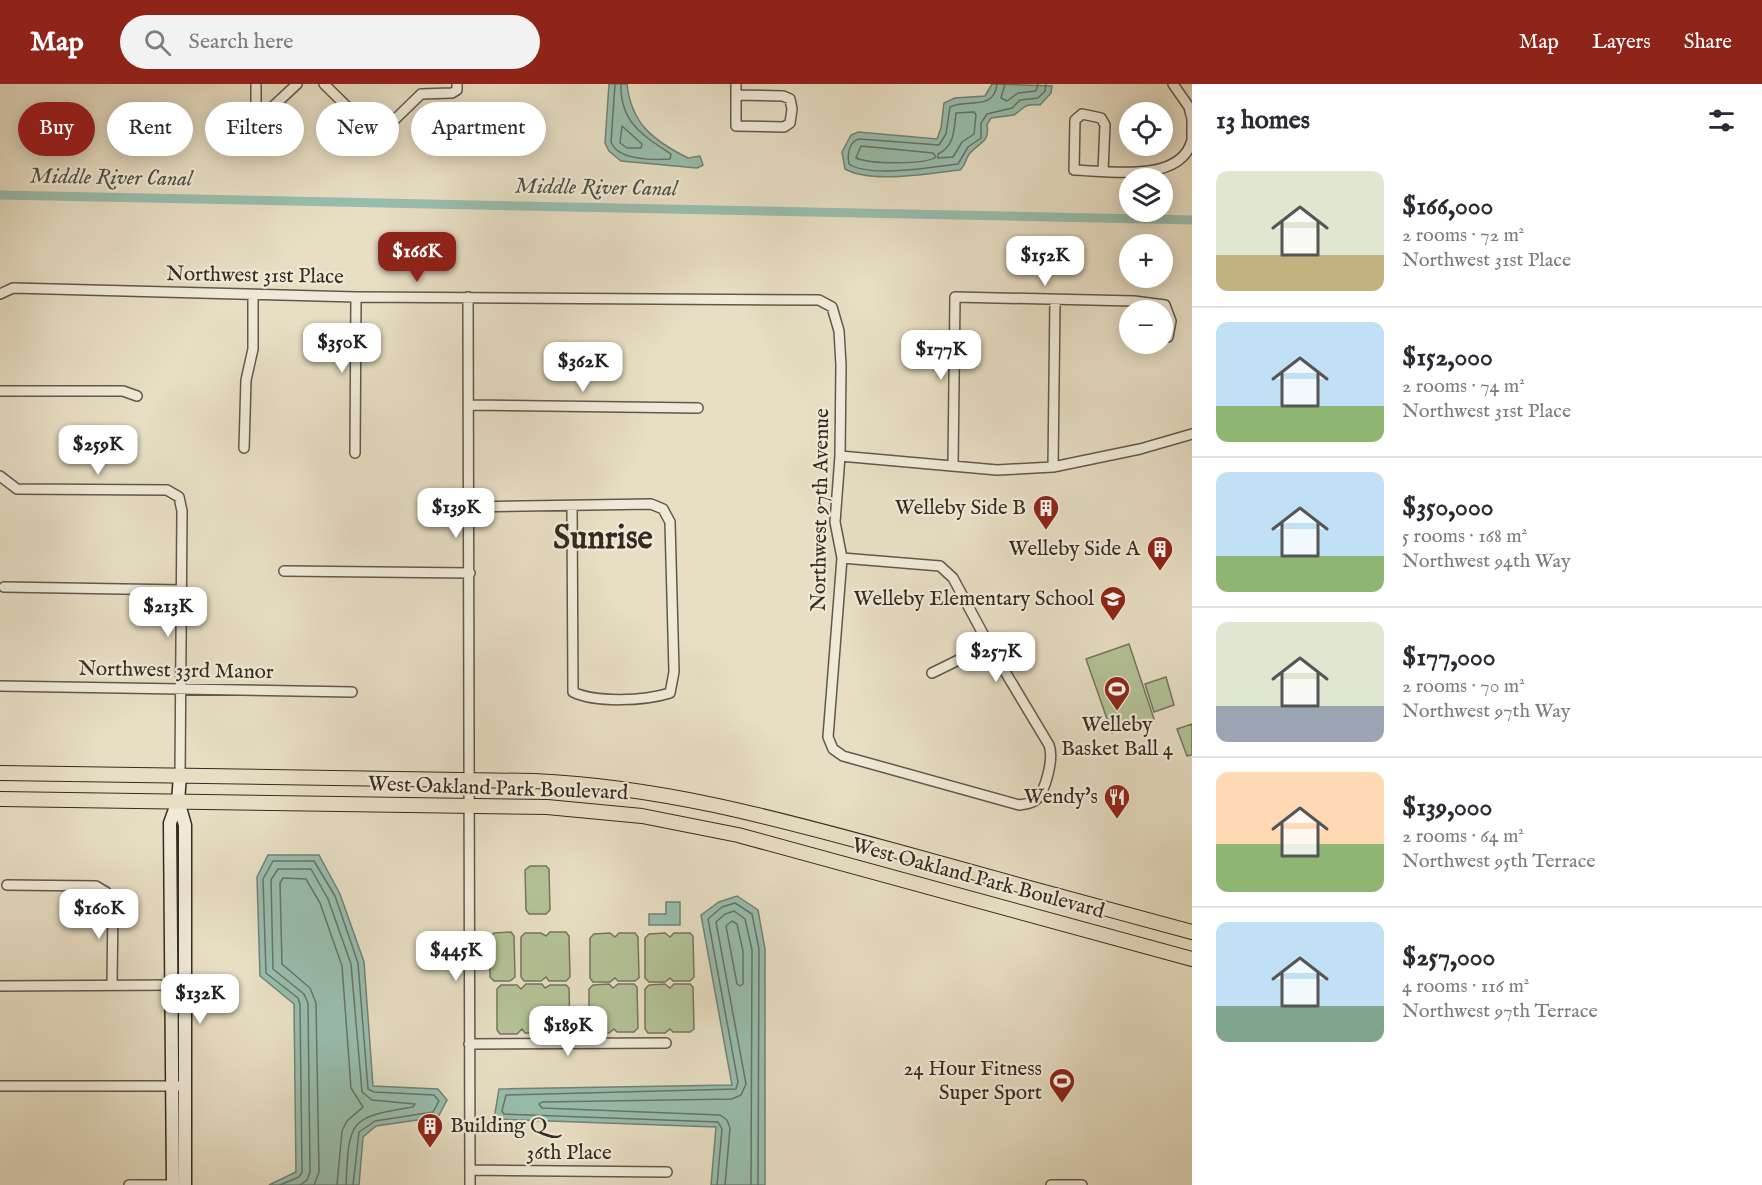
<!DOCTYPE html>
<meta charset="utf-8">
<style>
body{margin:0;font-family:"IM FELL English",serif;background:#f2f2f3;color:#2b2b33;height:100vh;display:flex;flex-direction:column;font-size:22px;white-space:nowrap}
*{box-sizing:border-box;margin:0}
p{font-size:20px;color:#7c7c81}
.icon{flex:none;width:33px;height:33px;fill:none;stroke:currentColor;stroke-width:2;stroke-linecap:round;stroke-linejoin:round}
.map{position:relative;flex:1;overflow:hidden}
.panel{display:flex;flex-direction:column;background:#fff;width:570px}
.panel>*{flex:none}
.guide{position:absolute;left:18px;top:18px;width:570px;height:54px;display:flex;gap:12px}
.controls{position:absolute;left:1119px;top:18px;display:grid;gap:12px}
.controls a{display:grid;place-items:center;width:54px;height:54px;border-radius:50%;background:#fff;box-shadow:0 3px 15px #0003;font-size:30px}
.price{position:absolute;translate:-50% -51px;padding:0 14px;border-radius:12px;background:#fff;color:#222;font-size:20px;line-height:39px;filter:drop-shadow(0 2px 3px #0008)}
.price::after{content:'';position:absolute;left:50%;top:36px;width:18px;height:14px;margin-left:-9px;background:inherit;clip-path:polygon(0 0,100% 0,50% 100%)}
.price.selected{background:#8f2418;color:#fff}
ul{padding:0;list-style:none}
li{display:flex;align-items:center;gap:18px;height:150px;padding:0 24px}
li+li{border-top:2px solid #e1e1e2}
li span{display:grid;place-items:center;flex:none;width:168px;height:120px;border-radius:12px;color:#555}
li>.icon{margin-inline-start:auto}
span .icon{width:72px;height:72px;fill:#fffc;stroke-width:1}
li b{font-size:26px}
h2{display:flex;justify-content:space-between;align-items:center;height:72px;padding:0 24px;font-size:26px}
.pill{padding:0 21px;border-radius:27px;background:#fff;box-shadow:0 3px 15px #0003;font-size:21px;line-height:54px}
.pill.selected{background:#8f2418;color:#fff}
header{display:flex;align-items:center;gap:36px;box-sizing:border-box;height:84px;padding:0 30px;background:#8f2418;color:#fff}
header strong{font-size:28px}
nav{display:flex;gap:33px;margin-inline-start:auto;font-size:21px}
.search{width:420px;height:54px;background:#f2f2f3;display:flex;align-items:center;gap:15px;box-sizing:border-box;padding:0 21px;border-radius:33px;color:#7c7c81;font-size:22px}
main{display:flex;flex:1;min-height:0}
.map>svg:first-child{display:block}
</style>
<header>
<strong>Map</strong>
<div class="search"><svg class="icon" aria-label="search" viewBox="0 0 24 24"><circle cx="10" cy="10" r="6"/><path d="M15 15l6 6"/></svg>Search here</div>
<nav><a>Map</a><a>Layers</a><a>Share</a></nav>
</header>
<main>
<div class="map">
<svg width="1192" height="1101" viewBox="0 0 1192 1101">
<rect width="100%" height="100%" fill="#e7dec3"/>
<filter id="stains"><feTurbulence type="fractalNoise" baseFrequency=".00333" numOctaves="4"/><feColorMatrix values="0 0 0 0 .2 0 0 0 0 .09 0 0 0 0 .02 0 0 0 .5 -.17"/></filter>
<radialGradient id="worn" r=".72"><stop offset=".6" stop-color="#630" stop-opacity="0"/><stop offset="1" stop-color="#630" stop-opacity=".3"/></radialGradient>
<path fill="#b3c296" stroke="#74765c" stroke-width="1.5" d="M1129,560L1154,635L1112,649L1086,575Z
M1166,593L1174,621L1154,628L1145,600Z
M1192,640V671L1187,672L1177,645Z
M530,782H546L549,785L550,826L546,830H529L526,826L525,786Z
M511,848L514,852L515,893L510,897H494L490,893V853L494,849Z
M550,848H566L569,852L570,893L566,897H549L546,893L541,897H524L521,893V853L525,849H541L546,852Z
M610,849L615,853L619,849H635L638,853L639,894L635,897H618L615,894L610,898H593L590,894V854L594,850Z
M665,849L670,853L674,849H690L693,852L694,893L690,897H673L670,894L665,898H649L645,894V854L649,850Z
M526,900H542L545,904L550,901H566L569,904L570,945L566,949H549L546,945L542,949H525L522,945L517,950H500L497,946V905L501,901H517L521,905Z
M609,900L613,904L618,900H634L637,903L638,944L634,948H617L614,945L609,949H592L589,945V905L593,901Z
M665,900L670,904L674,900H690L693,903L694,945L690,948H673L670,945L665,949H648L645,945V905L649,901Z"/>
<path fill="#98bdad" stroke="#708375" stroke-width="1.5" d="M609,0H627C631,40 654,57 688,74L700,72L703,81L697,84L621,77L609,67L605,59Z
M992,0L1052,2L1051,9L1040,21C1022,20 1026,23 1014,31L991,34L987,41C990,58 980,58 970,69C965,75 966,81 960,86C929,89 872,100 845,85L842,68L851,51L858,48L937,55L941,44L944,19L955,14L985,12Z
M268,771H319L340,810L364,878L373,1002L438,1005L447,1016L438,1033L376,1042L363,1053L359,1101H269L296,1088L294,920L260,892L257,793Z
M737,812L758,826L765,865V1101H711L716,1043L494,1035L499,1005L732,1001L701,831L719,818Z
M666,818H680V841H649V830H666Z"/>
<g fill="none" stroke-linecap="round" stroke-linejoin="round">
<path stroke="#667467" stroke-width="1.5" d="M615,0L611,58C618,77 653,76 670,75L671,70C642,51 620,38 621,0
M997,0C994,28 967,14 950,23L946,50L939,61L859,55C849,58 847,70 849,80C869,94 933,83 958,80L968,63L981,54V39L987,30L1012,24L1020,16L1038,14L1045,7L1046,0
M1005,0L1001,14L1007,17L1018,9L1036,7L1038,0
M974,28L976,31L974,50L962,58L953,73L938,74V70C955,62 954,45 956,29Z
M622,42L642,60L641,64H627L620,59Z
M861,62L933,69L936,73C925,81 869,80 856,74Z
M732,837L737,840L743,867V900L740,902L737,900L726,842Z
M280,1101L299,1093L302,1088L300,920L298,914L266,889L263,795L273,777H314L335,812L358,879L368,1005L374,1008L434,1011L439,1017L433,1028L375,1037L359,1048L353,1101
M300,1101L307,1096L310,1088L308,919L304,910L273,885L271,796L278,785H311L328,815L351,880L362,1008L372,1016L415,1020L413,1023C349,1033 349,1036 346,1101
M314,1101L319,1088L316,919L310,904L282,880L280,799L283,794L306,795L320,819L342,882L351,1004L363,1023L347,1037L342,1047L337,1101
M717,1101L722,1045L718,1038L504,1030L502,1027L506,1011L736,1005L738,998L708,835L722,823L735,819L752,830L759,865L758,1101
M725,1101L730,1044L727,1036L720,1031L542,1024L539,1020L542,1018L732,1015L741,1011L746,1000L716,838L725,830L734,827L745,835L752,866L751,1101"/>
<path stroke="#98bdad" stroke-width="9" d="M0,111L1192,136"/>
<g stroke="#62584a" stroke-width="12">
<path id="street" d="M256,0V27L266,29L297,0
M324,0L374,49H381L421,10L452,9L457,6V0
M1173,0L1189,23L1192,35
M736,11L783,12L790,15L792,25L790,39L784,43L736,42V0
M1103,87L1105,41L1101,34L1082,30L1075,36L1074,86C1108,87 1181,100 1192,56C1192,50 1192,43 1192,37
M0,210L13,204L356,213L819,216L832,223L839,247L841,281L840,372L835,438L842,474L828,653L833,665L843,672L1019,721C1025,720 1032,720 1037,715C1046,705 1054,674 1049,661L989,561L953,494L940,482L842,474
M468,213L470,1101
M0,307H123L137,312
M469,321L698,324
M244,364L246,296L253,265V211
M355,369L356,213
M840,372L997,386L1053,383L1140,365L1192,350
M953,382L955,213L1134,217L1165,221L1171,237L1168,253
M1053,383L1055,216
M0,392L17,405L167,406L179,413L182,427L180,692
M469,423L651,420L663,425L670,438L674,588L670,609C644,617 596,619 573,608L572,422
M284,487L470,489
M4,503L182,506
M932,589L989,561
M0,602L352,608
M7,801L96,802L106,808L113,822L112,900
M0,902L178,901
M469,960L666,959
M0,1002H178
M470,1086L667,1088
M129,1101H177
M1051,1101H1082"/>
</g>
<g stroke="#352b21" stroke-width="15">
<path id="secondary" d="M178,717L185,741V1101
M173,1101L170,739L178,717L180,692"/>
</g>
<g stroke="#352b21" stroke-width="16">
<path id="primary" d="M0,689L534,697C665,703 778,735 903,769C999,796 1096,822 1192,848
M0,715L547,723L642,732L738,751L1192,875"/>
</g>
<use href="#street" stroke="#efead8" stroke-width="9"/>
<use href="#secondary" stroke="#efead8" stroke-width="12"/>
<use href="#primary" stroke="#e7dec3" stroke-width="14"/>
</g>
<defs>
<g id="building-pin" transform="scale(1.35)"><path d="M0 17L-7.5 6A9.5 9.5 0 1 1 7.5 6Z" fill="#8f2418" stroke="#efead8"/><path d="M-4-6H4V6H1V3H-1V6H-4ZM-2.5-4.3h1.7v1.8h-1.7ZM.8-4.3h1.7v1.8H.8ZM-2.5-1h1.7V.8h-1.7ZM.8-1h1.7V.8H.8Z" fill="#fff"/></g>
<g id="school-pin" transform="scale(1.35)"><path d="M0 17L-7.5 6A9.5 9.5 0 1 1 7.5 6Z" fill="#8f2418" stroke="#efead8"/><path d="M0-5L7-2L0 1L-7-2ZM-4 1L0 2.5L4 1V4Q0 6-4 4Z" fill="#fff"/></g>
<g id="stadium-pin" transform="scale(1.35)"><path d="M0 17L-7.5 6A9.5 9.5 0 1 1 7.5 6Z" fill="#8f2418" stroke="#efead8"/><path d="M0-5a6.5 5 0 1 0 0 10a6.5 5 0 1 0 0-10ZM-3.5-1.8h7v3.6h-7Z" fill="#fff"/></g>
<g id="restaurant-pin" transform="scale(1.35)"><path d="M0 17L-7.5 6A9.5 9.5 0 1 1 7.5 6Z" fill="#8f2418" stroke="#efead8"/><path d="M-5-6h1v4h1v-4h1v4h1v-4h1v5L-1.5 .5V6h-2V.5L-5-1ZM5-6V6H3V1.5H1.5Q1.5-4 5-6Z" fill="#fff"/></g>
</defs>
<g fill-rule="evenodd">
<use href="#building-pin" x="1046" y="424"/>
<use href="#building-pin" x="1160" y="465"/>
<use href="#school-pin" x="1113" y="515"/>
<use href="#stadium-pin" x="1117" y="605"/>
<use href="#restaurant-pin" x="1117" y="713"/>
<use href="#stadium-pin" x="1062" y="997"/>
<use href="#building-pin" x="430" y="1042"/>
</g>
<g text-anchor="middle" dominant-baseline="central" stroke-width="4.5" stroke-linejoin="round" paint-order="stroke">
<g font-size="21" fill="#352b21" stroke="#efead8">
<text transform="translate(255 192) rotate(1)">Northwest 31st Place</text>
<text transform="translate(821 426) rotate(-89)">Northwest 97th Avenue</text>
<text transform="translate(176 587) rotate(1)">Northwest 33rd Manor</text>
<text transform="translate(498 705) rotate(2)">West Oakland Park Boulevard</text>
<text transform="translate(978 795) rotate(15)">West Oakland Park Boulevard</text>
<text x="569" y="1069">36th Place</text>
</g>
<g font-size="21" fill="#352b21" stroke="#efead8" text-anchor="end">
<text x="1026" y="424">Welleby Side B</text>
<text x="1140" y="465">Welleby Side A</text>
<text x="1094" y="515">Welleby Elementary School</text>
<text x="1117" y="641" text-anchor="middle">Welleby<tspan x="1117" dy="24">Basket Ball 4</tspan></text>
<text x="1098" y="713">Wendy's</text>
<text x="1042" y="985">24 Hour Fitness<tspan x="1042" dy="24">Super Sport</tspan></text>
<text x="450" y="1042" text-anchor="start">Building Q</text>
</g>
<g font-size="22" font-style="italic" fill="#4e5044" stroke="#efead8">
<text transform="translate(111 94) rotate(1)">Middle River Canal</text>
<text transform="translate(596 104) rotate(1)">Middle River Canal</text>
</g>
<g font-size="33" font-weight="bold" fill="#352b21" stroke="#efead8">
<text x="603" y="455">Sunrise</text>
</g>
</g>
<rect width="100%" height="100%" filter="url(#stains)"/>
<rect width="100%" height="100%" fill="url(#worn)"/>
</svg>
<div class="controls">
<a><svg class="icon" aria-label="locate" viewBox="0 0 24 24"><circle cx="12" cy="12" r="6"/><path d="M12 2v4M12 18v4M2 12h4M18 12h4"/></svg></a>
<a><svg class="icon" aria-label="layers" viewBox="0 0 24 24"><path d="M12 4l9 5-9 5-9-5zM3 14l9 5 9-5"/></svg></a>
<a>+</a>
<a>−</a>
</div>
<b class="price selected" style="left:417px;top:199px">$166K</b>
<b class="price" style="left:1045px;top:203px">$152K</b>
<b class="price" style="left:342px;top:290px">$350K</b>
<b class="price" style="left:941px;top:297px">$177K</b>
<b class="price" style="left:583px;top:309px">$362K</b>
<b class="price" style="left:98px;top:392px">$259K</b>
<b class="price" style="left:456px;top:455px">$139K</b>
<b class="price" style="left:168px;top:554px">$213K</b>
<b class="price" style="left:996px;top:599px">$257K</b>
<b class="price" style="left:99px;top:856px">$160K</b>
<b class="price" style="left:456px;top:898px">$445K</b>
<b class="price" style="left:200px;top:941px">$132K</b>
<b class="price" style="left:568px;top:973px">$189K</b>
<div class="guide">
<a class="pill selected">Buy</a>
<a class="pill">Rent</a>
<a class="pill">Filters</a>
<a class="pill">New</a>
<a class="pill">Apartment</a>
</div>
</div>
<section class="panel">
<h2>13 homes<svg class="icon" aria-label="filters" viewBox="0 0 24 24"><path d="M4 7h16M4 17h16"/><circle cx="9" cy="7" r="2"/><circle cx="15" cy="17" r="2"/></svg></h2>
<ul>
<li><span style="background:linear-gradient(#dfe7d0 70%,#c2b280 0)"><svg class="icon" aria-label="home" viewBox="0 0 24 24"><path d="M3 11l9-7 9 7M6 9v11h12V9"/></svg></span><div><b>$166,000</b><p>2 rooms · 72 m²</p><p>Northwest 31st Place</p></div></li>
<li><span style="background:linear-gradient(#bfe0f5 70%,#8fb573 0)"><svg class="icon" aria-label="home" viewBox="0 0 24 24"><path d="M3 11l9-7 9 7M6 9v11h12V9"/></svg></span><div><b>$152,000</b><p>2 rooms · 74 m²</p><p>Northwest 31st Place</p></div></li>
<li><span style="background:linear-gradient(#bfe0f5 70%,#8fb573 0)"><svg class="icon" aria-label="home" viewBox="0 0 24 24"><path d="M3 11l9-7 9 7M6 9v11h12V9"/></svg></span><div><b>$350,000</b><p>5 rooms · 168 m²</p><p>Northwest 94th Way</p></div></li>
<li><span style="background:linear-gradient(#dfe7d0 70%,#9aa5b1 0)"><svg class="icon" aria-label="home" viewBox="0 0 24 24"><path d="M3 11l9-7 9 7M6 9v11h12V9"/></svg></span><div><b>$177,000</b><p>2 rooms · 70 m²</p><p>Northwest 97th Way</p></div></li>
<li><span style="background:linear-gradient(#ffd9b3 60%,#8fb573 0)"><svg class="icon" aria-label="home" viewBox="0 0 24 24"><path d="M3 11l9-7 9 7M6 9v11h12V9"/></svg></span><div><b>$139,000</b><p>2 rooms · 64 m²</p><p>Northwest 95th Terrace</p></div></li>
<li><span style="background:linear-gradient(#bfe0f5 70%,#7fa58c 0)"><svg class="icon" aria-label="home" viewBox="0 0 24 24"><path d="M3 11l9-7 9 7M6 9v11h12V9"/></svg></span><div><b>$257,000</b><p>4 rooms · 116 m²</p><p>Northwest 97th Terrace</p></div></li>
</ul>
</section>
</main>
